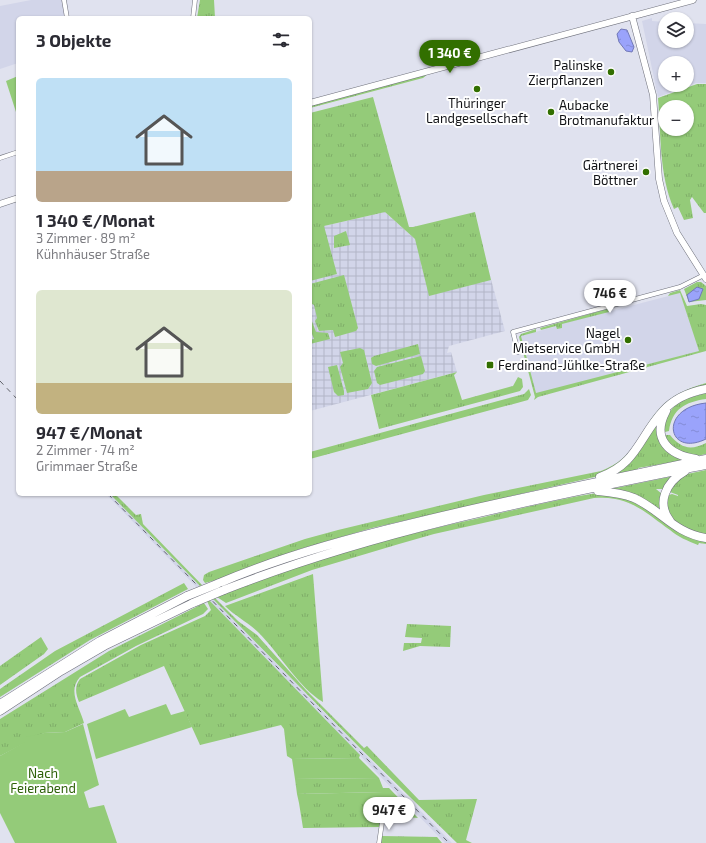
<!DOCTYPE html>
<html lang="de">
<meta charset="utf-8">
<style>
body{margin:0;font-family:"Exo 2",sans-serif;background:#f2f2f3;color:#2b2b33;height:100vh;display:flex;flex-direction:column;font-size:15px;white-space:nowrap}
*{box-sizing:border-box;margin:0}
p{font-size:13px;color:#7c7c81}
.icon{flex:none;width:22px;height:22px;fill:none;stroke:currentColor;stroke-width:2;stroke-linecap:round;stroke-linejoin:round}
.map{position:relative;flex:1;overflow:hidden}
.panel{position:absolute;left:16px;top:16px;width:296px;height:480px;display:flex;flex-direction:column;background:#fff;border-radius:6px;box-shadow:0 1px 3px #0004}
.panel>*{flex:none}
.buttons{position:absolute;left:658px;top:12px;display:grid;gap:8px}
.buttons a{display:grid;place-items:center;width:36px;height:36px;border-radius:50%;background:#fff;box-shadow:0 1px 3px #0004;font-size:20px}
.price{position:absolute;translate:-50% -34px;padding:0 9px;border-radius:14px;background:#fff;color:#222;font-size:13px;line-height:26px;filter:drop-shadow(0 1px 2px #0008)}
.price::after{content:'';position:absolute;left:50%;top:24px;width:12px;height:9px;margin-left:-6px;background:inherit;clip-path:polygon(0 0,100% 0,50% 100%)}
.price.current{background:#326f00;color:#fff}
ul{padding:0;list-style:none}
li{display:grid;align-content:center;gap:8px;height:212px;padding:0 20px}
li span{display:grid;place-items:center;height:124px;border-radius:6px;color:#555}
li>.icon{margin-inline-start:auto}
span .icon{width:72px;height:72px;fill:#fffc;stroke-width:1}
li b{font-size:17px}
h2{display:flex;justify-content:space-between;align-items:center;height:48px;padding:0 20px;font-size:17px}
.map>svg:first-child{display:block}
</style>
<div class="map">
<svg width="706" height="843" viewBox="0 0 706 843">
<defs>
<pattern id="industrial-grid" width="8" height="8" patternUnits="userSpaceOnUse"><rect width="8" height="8" fill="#d2d5e9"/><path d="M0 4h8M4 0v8" fill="none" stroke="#b3b6c7"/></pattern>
<pattern id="grass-tufts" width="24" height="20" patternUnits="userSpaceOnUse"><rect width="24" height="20" fill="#94cb79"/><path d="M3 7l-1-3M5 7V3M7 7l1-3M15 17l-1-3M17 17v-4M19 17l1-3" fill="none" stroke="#7fad68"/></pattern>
<pattern id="water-ripples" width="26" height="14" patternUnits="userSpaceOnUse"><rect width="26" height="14" fill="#9aa3fb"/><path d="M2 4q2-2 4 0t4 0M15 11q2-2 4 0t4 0" fill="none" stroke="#848bd6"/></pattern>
</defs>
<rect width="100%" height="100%" fill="#e0e2ef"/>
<path fill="#d2d5e9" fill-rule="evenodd" d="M31,0H67L69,18H18V63L0,69V6Z
M652,18V21L665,22V41H687V23L706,24V83H696L658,97L642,21ZM665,63H687V85H665Z
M680,293L700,351L536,394L521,336L557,326L558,329L562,327L561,324Z
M106,494H110L452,843H445Z"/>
<path fill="url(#industrial-grid)" d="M385,212L415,239L479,235L505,331L449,346L447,353L451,352L457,372L310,411V232L324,226Z"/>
<path fill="url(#grass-tufts)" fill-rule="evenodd" d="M200,0H214L215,18H197Z
M429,73L423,78L310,108V105Z
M697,84H706V213H704L692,197L690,200L693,218L684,220L678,207L674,209C659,175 661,134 658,98ZM665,107H687V129H665Z
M373,97L409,227H413L475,212L491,280L429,296L415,239L385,212L324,226L337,274L310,281V113Z
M346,231L350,245L334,248V236Z
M344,275L358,328L356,331L335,337L333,330L319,331L315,321L317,318L314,305L310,303V284Z
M697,282H701L706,286V300L689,302L684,289Z
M680,290L687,306L701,304L706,305V351L538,397L534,400L535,397L519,337L521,334L536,329V332L521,336L536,393L699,351L680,293L668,296L670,293Z
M607,309L609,312L562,324V328L557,329L556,326L541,330L540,328Z
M310,316L316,332L328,333L330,339L310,344V340L314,339L312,334H310Z
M418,344L420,354L376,366L372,364L371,358L374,356Z
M360,348L364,350L372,383L368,389L347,393L340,367L343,363L340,352Z
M421,356L425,371L423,374L380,385L377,383L374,371L377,367Z
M337,365L344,391V395L338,396L334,392L328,367Z
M457,372L454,375L462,400L513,386L518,377L522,379L523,387L520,391L379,429L371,395Z
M706,383V386L675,399L627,459L599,476L372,528L300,549L216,580L205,583L203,580L204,575L209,572L305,539L338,530L484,495L601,471C637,457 637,433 660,408C673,394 689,388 706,383Z
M529,389L531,395L528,400L310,459V452L524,394Z
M706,393V399C685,402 672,409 669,431L665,432L663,425C672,402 683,399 706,393Z
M657,421L659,432L657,437H660L685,460L638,468V470L612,475Z
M666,435H670C681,448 690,451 706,443V454L697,456L673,450L665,436Z
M706,470V536L678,526L668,515L666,496L672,494L678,496V495L670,492L671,485L687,474Z
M674,476L665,489H656L662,494L666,518L611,489Z
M597,493L626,497L706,540V544L699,543L698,545C688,541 678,537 670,530C643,511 629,495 594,498L434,534L399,544L312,570L226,603L217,597C303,560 393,537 484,517C522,508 559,499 597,493Z
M110,494H115L136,515L141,514L143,524L202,585L200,586Z
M313,574L323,702C299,688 279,653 259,633C249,623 235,616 225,606Z
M184,583L188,589L90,640L0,697V689L55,651Z
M215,598L238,621L257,635L306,690L364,748L367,746L419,800L477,799L466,840L472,843H457L362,750L213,599Z
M209,600L360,755L359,758L292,759L287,756L284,729L281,725L200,745L164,666L79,702C76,694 74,687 80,679L141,645L205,616L211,610L207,601Z
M204,603L208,609L203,614L136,646L80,677C67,691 80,708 84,723L65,732L44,733L0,756V719L109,651Z
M407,624L451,626L450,647L420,646L403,651L404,643H421L422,638L405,637Z
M41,637L48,649L44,654L0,685V666Z
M379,778L383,788H389L418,818L382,815L380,827L303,828L299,803H383V792L297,794L295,779Z
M382,836L437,837L442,843H381Z"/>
<path fill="#94cb79" d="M18,76V112H16L6,81Z
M166,704L171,715L185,711L192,727L96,759L87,724L125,709L129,717Z
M83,724L99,785L84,792L89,808L104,805L117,843H15L0,813V756L25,742L26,737L44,733L65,732Z
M359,758L379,778L295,779L292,759Z
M383,792V803H299L297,794Z"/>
<path fill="url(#water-ripples)" stroke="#7178b7" d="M621,29L627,30L634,47L632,52L626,51L619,42L617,34Z
M697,287L703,289L699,299L689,302L687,295Z
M706,403V439C667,458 658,408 706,403Z"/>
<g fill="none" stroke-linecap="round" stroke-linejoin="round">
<g stroke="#6f717c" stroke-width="5">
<path id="street" d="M64,0L67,18
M193,18L195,0
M0,158L18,152
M518,352L513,332L680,287L704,275
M379,843L383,816"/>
</g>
<g stroke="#6f717c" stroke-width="7">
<path id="secondary" d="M632,16L653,95L659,179L664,201L677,233L706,279
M310,103L693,0
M0,204L18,198"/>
</g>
<g stroke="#6f717c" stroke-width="9">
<path id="highway" d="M666,411C651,439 669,455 696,459
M600,477C637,464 639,437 663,411C674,399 690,392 706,389
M598,491C610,492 622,493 634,498C661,510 674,533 706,538
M670,521C656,503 666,482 685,471
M217,584C277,558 342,540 405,525C504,500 605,481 706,459
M224,590C379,529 543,498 706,465
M0,704L100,641L187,596
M0,711L61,671L104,646L193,603"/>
</g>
<use href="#street" stroke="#fff" stroke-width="4"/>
<use href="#secondary" stroke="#fff" stroke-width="6"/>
<use href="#highway" stroke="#fff" stroke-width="8"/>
<path stroke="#606269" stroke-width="1" stroke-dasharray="5 5" stroke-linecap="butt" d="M0,381L18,400
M108,494L449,843"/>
<g stroke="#6f717c" stroke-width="9" stroke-linecap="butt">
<path id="highway-bridge" d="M187,596L217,584
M193,603L224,590"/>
</g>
<use href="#highway-bridge" stroke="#fff" stroke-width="8"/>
</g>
<g fill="#326f00" stroke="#fff" stroke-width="1.5">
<circle cx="611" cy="72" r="4"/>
<circle cx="477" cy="89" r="4"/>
<circle cx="551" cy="112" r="4"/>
<circle cx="646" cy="172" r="4"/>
<circle cx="628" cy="340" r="4"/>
<rect x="486" y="361" width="8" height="8" rx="2"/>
</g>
<g text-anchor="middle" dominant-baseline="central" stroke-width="4" stroke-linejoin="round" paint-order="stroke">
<g font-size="13" fill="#121317" stroke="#fff" text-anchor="end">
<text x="603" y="65">Palinske<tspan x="603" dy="15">Zierpflanzen</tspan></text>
<text x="477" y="103" text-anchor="middle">Thüringer<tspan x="477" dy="15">Landgesellschaft</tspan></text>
<text x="559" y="105" text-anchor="start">Aubacke<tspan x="559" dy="15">Brotmanufaktur</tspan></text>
<text x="638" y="165">Gärtnerei<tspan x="638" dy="15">Böttner</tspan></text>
<text x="620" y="333">Nagel<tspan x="620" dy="15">Mietservice GmbH</tspan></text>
<text x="498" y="365" text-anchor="start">Ferdinand-Jühlke-Straße</text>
</g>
<g font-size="13" fill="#2e6109" stroke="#fff">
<text x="43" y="773">Nach<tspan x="43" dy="15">Feierabend</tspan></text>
</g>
</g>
</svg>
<div class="buttons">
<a><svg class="icon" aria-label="layers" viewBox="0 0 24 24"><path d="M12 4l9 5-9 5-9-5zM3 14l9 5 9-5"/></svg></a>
<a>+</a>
<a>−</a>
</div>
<b class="price current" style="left:450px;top:74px">1 340 €</b>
<b class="price" style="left:610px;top:314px">746 €</b>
<b class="price" style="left:389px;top:831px">947 €</b>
<section class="panel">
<h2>3 Objekte<svg class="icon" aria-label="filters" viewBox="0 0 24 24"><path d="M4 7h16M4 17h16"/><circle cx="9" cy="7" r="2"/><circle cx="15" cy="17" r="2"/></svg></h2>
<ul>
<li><span style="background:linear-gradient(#bfe0f5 75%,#b9a48a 0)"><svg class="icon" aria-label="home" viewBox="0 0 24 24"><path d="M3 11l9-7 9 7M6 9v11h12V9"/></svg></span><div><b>1 340 €/Monat</b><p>3 Zimmer · 89 m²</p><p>Kühnhäuser Straße</p></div></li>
<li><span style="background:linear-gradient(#dfe7d0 75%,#c2b280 0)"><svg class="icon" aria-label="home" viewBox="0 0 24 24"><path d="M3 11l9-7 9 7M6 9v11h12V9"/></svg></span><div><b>947 €/Monat</b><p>2 Zimmer · 74 m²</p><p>Grimmaer Straße</p></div></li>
</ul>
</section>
</div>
